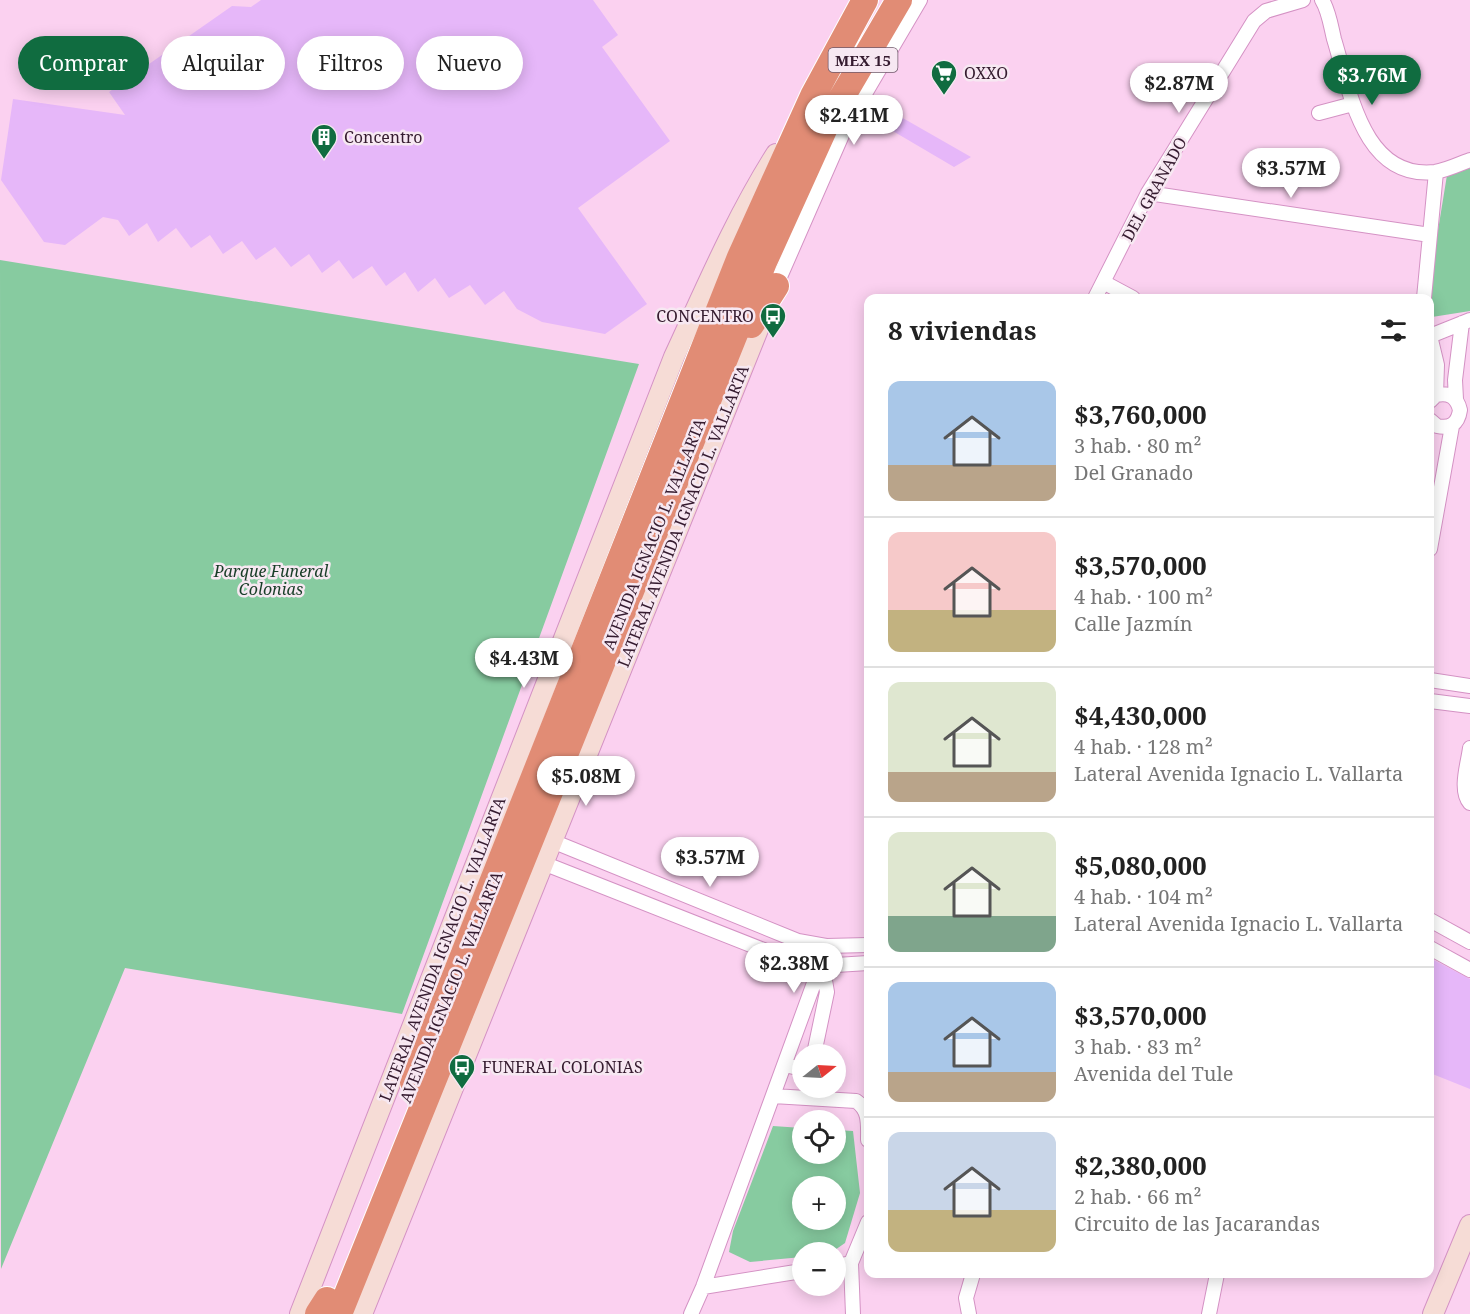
<!DOCTYPE html>
<html lang="es">
<meta charset="utf-8">
<style>
body{margin:0;font-family:"Noto Serif",serif;background:#f6f6f6;color:#222;height:100vh;display:flex;flex-direction:column;font-size:22px;white-space:nowrap}
*{box-sizing:border-box;margin:0}
p{font-size:20px;color:#767676}
.icon{flex:none;width:33px;height:33px;fill:none;stroke:currentColor;stroke-width:2;stroke-linecap:round;stroke-linejoin:round}
.map{position:relative;flex:1;overflow:hidden}
.sheet{position:absolute;left:864px;top:294px;width:570px;height:984px;display:flex;flex-direction:column;background:#fff;border-radius:12px;box-shadow:0 3px 15px #0003}
.sheet>*{flex:none}
.banner{position:absolute;left:18px;top:36px;width:570px;height:54px;display:flex;gap:12px}
.needle{width:39px;rotate:72deg}
.tools{position:absolute;left:792px;top:1044px;display:grid;gap:12px}
.tools a{display:grid;place-items:center;width:54px;height:54px;border-radius:50%;background:#fff;box-shadow:0 3px 15px #0003;font-size:30px}
.price{position:absolute;translate:-50% -51px;padding:0 14px;border-radius:21px;background:#fff;color:#222;font-size:20px;line-height:39px;filter:drop-shadow(0 2px 3px #0008)}
.price::after{content:'';position:absolute;left:50%;top:36px;width:18px;height:14px;margin-left:-9px;background:inherit;clip-path:polygon(0 0,100% 0,50% 100%)}
.price.active{background:#106c40;color:#fff}
ul{padding:0;list-style:none}
li{display:flex;align-items:center;gap:18px;height:150px;padding:0 24px}
li+li{border-top:2px solid #e0e0e0}
li span{display:grid;place-items:center;flex:none;width:168px;height:120px;border-radius:12px;color:#555}
li>.icon{margin-inline-start:auto}
span .icon{width:72px;height:72px;fill:#fffc;stroke-width:1}
li b{font-size:26px}
h2{display:flex;justify-content:space-between;align-items:center;height:72px;padding:0 24px;font-size:26px}
.tag{padding:0 21px;border-radius:27px;background:#fff;box-shadow:0 3px 15px #0003;font-size:21px;line-height:54px}
.tag.active{background:#106c40;color:#fff}
.map>svg:first-child{display:block}
</style>
<div class="map">
<svg width="1470" height="1314" viewBox="0 0 1470 1314">
<rect width="100%" height="100%" fill="#fbd1f0"/>
<path fill="#87cba0" fill-rule="evenodd" d="M1470,168V311L1432,317L1427,298L1447,175Z
M0,260L639,364L402,1014L125,968L1,1269Z
M773,1126L802,1128V1154H836V1130L853,1131L860,1193L845,1243L832,1252H802V1257L750,1262L729,1252L733,1231ZM802,1186H836V1220H802Z"/>
<path fill="#e6b7f9" d="M261,0H593L618,35L602,47L670,141L578,208L647,304L605,334L542,322L517,309L504,291L485,305L470,285L449,298L435,278L418,292L405,272L386,286L372,266L353,279L339,260L322,273L309,254L291,267L275,247L256,260L242,241L223,254L210,235L191,248L176,228L158,242L147,223L129,236L118,220L103,217L65,245L44,242L1,180L13,99L125,115L109,92L232,6L251,7Z
M901,117L971,157L954,167L886,127Z
M1430,958L1470,979V1089L1430,1073Z"/>
<g fill="none" stroke-linecap="round" stroke-linejoin="round">
<g stroke="#d492c4" stroke-width="16">
<path id="street" d="M1322,0C1329,11 1331,27 1334,39C1350,91 1363,180 1435,172C1447,170 1459,164 1470,160
M1319,113L1353,104
M1148,193L1430,235
M1105,283L1133,298
M776,286L846,126L920,0
M1095,298L1148,193L1254,21L1266,11L1303,0
M1424,298L1436,172
M1430,336L1437,365L1436,395
M1430,336L1470,320
M1456,399L1455,380L1462,323
M1430,401L1436,395C1449,392 1457,397 1460,410C1458,424 1450,429 1437,426L1430,420
M1430,549L1452,426
M1430,680L1470,686
M1430,701L1470,706
M1470,748C1468,764 1459,790 1470,803
M552,841L798,941L826,946L868,945
M543,863L794,962L820,966L868,963
M1430,920L1470,942
M1430,948L1470,970
M814,1054L827,992L823,969
M785,1065L802,1069
M773,1096L856,1101C870,1110 868,1125 868,1140
M836,1266L851,1263
M703,1287L802,1271
M691,1314L703,1287L814,983L823,976
M853,1314L851,1263L868,1222
M969,1314L966,1298L973,1274
M1209,1314L1217,1274"/>
</g>
<g stroke="#d492c4" stroke-width="22">
<path id="secondary" d="M300,1314L674,357C706,288 735,219 776,154
M362,1314L765,312
M1433,1314L1470,1225"/>
</g>
<g stroke="#fff" stroke-width="28">
<path id="highway" d="M751,325L776,286
M413,1082L740,257L813,96L865,0
M318,1314L327,1300
M339,1314L764,262L828,121L899,0"/>
</g>
<use href="#street" stroke="#fff" stroke-width="14"/>
<use href="#secondary" stroke="#f6dcd6" stroke-width="20"/>
<use href="#highway" stroke="#e18c75" stroke-width="26"/>
</g>
<defs>
<g id="supermarket-pin" transform="scale(1.35)"><path d="M0 17L-7.5 6A9.5 9.5 0 1 1 7.5 6Z" fill="#106c40" stroke="#f7e8f2"/><path d="M-6-5.5h2.5l.6 2H6L4.5 2H-2.5L-4.4-4H-6ZM-1.5 3.2a1.3 1.3 0 1 0 .1 0ZM3 3.2a1.3 1.3 0 1 0 .1 0Z" fill="#fff"/></g>
<g id="building-pin" transform="scale(1.35)"><path d="M0 17L-7.5 6A9.5 9.5 0 1 1 7.5 6Z" fill="#106c40" stroke="#f7e8f2"/><path d="M-4-6H4V6H1V3H-1V6H-4ZM-2.5-4.3h1.7v1.8h-1.7ZM.8-4.3h1.7v1.8H.8ZM-2.5-1h1.7V.8h-1.7ZM.8-1h1.7V.8H.8Z" fill="#fff"/></g>
<g id="bus-pin" transform="scale(1.35)"><path d="M0 17L-7.5 6A9.5 9.5 0 1 1 7.5 6Z" fill="#106c40" stroke="#f7e8f2"/><path d="M-5-6H5V4H4V6H2V4H-2V6H-4V4H-5ZM-3.5-4V0h7V-4ZM-3.5 1.2v1.5H-2V1.2ZM2 1.2v1.5H3.5V1.2Z" fill="#fff"/></g>
</defs>
<g fill-rule="evenodd">
<use href="#supermarket-pin" x="944" y="73"/>
<use href="#building-pin" x="324" y="137"/>
<use href="#bus-pin" x="773" y="316"/>
<use href="#bus-pin" x="462" y="1067"/>
</g>
<g text-anchor="middle" dominant-baseline="central" stroke-width="5" stroke-linejoin="round" paint-order="stroke">
<rect fill="#f7e8f2" stroke="#6f586a" stroke-width="1.5" x="828.5" y="48" width="69" height="24" rx="4.5"/>
<g font-size="15" font-weight="bold" fill="#351b2f">
<text x="863" y="60">MEX 15</text>
</g>
<g font-size="16" fill="#351b2f" stroke="#f7e8f2" text-anchor="start">
<text x="964" y="73">OXXO</text>
<text x="344" y="137">Concentro</text>
<text x="754" y="316" text-anchor="end">CONCENTRO</text>
<text x="482" y="1067">FUNERAL COLONIAS</text>
</g>
<g font-size="16" fill="#351b2f" stroke="#f7e8f2">
<text transform="translate(1154 189) rotate(-61)">DEL GRANADO</text>
<text transform="translate(683 516) rotate(-68)">LATERAL AVENIDA IGNACIO L. VALLARTA</text>
<text transform="translate(654 534) rotate(-68)">AVENIDA IGNACIO L. VALLARTA</text>
<text transform="translate(442 949) rotate(-69)">LATERAL AVENIDA IGNACIO L. VALLARTA</text>
<text transform="translate(451 987) rotate(-68)">AVENIDA IGNACIO L. VALLARTA</text>
</g>
<g font-size="16" font-style="italic" fill="#183d27" stroke="#f7e8f2">
<text x="271" y="571">Parque Funeral<tspan x="271" dy="18">Colonias</tspan></text>
</g>
</g>
</svg>
<div class="tools">
<a><svg class="needle" viewBox="-14 -14 28 28"><path d="M0-13l5 13h-10z" fill="#e53935"/><path d="M0 13l5-13h-10z" fill="#767676"/></svg></a>
<a><svg class="icon" aria-label="locate" viewBox="0 0 24 24"><circle cx="12" cy="12" r="6"/><path d="M12 2v4M12 18v4M2 12h4M18 12h4"/></svg></a>
<a>+</a>
<a>−</a>
</div>
<b class="price active" style="left:1372px;top:106px">$3.76M</b>
<b class="price" style="left:1179px;top:114px">$2.87M</b>
<b class="price" style="left:854px;top:146px">$2.41M</b>
<b class="price" style="left:1291px;top:199px">$3.57M</b>
<b class="price" style="left:524px;top:689px">$4.43M</b>
<b class="price" style="left:586px;top:807px">$5.08M</b>
<b class="price" style="left:710px;top:888px">$3.57M</b>
<b class="price" style="left:794px;top:994px">$2.38M</b>
<div class="banner">
<a class="tag active">Comprar</a>
<a class="tag">Alquilar</a>
<a class="tag">Filtros</a>
<a class="tag">Nuevo</a>
</div>
<section class="sheet">
<h2>8 viviendas<svg class="icon" aria-label="filters" viewBox="0 0 24 24"><path d="M4 7h16M4 17h16"/><circle cx="9" cy="7" r="2"/><circle cx="15" cy="17" r="2"/></svg></h2>
<ul>
<li><span style="background:linear-gradient(#a9c7e8 70%,#b9a48a 0)"><svg class="icon" aria-label="home" viewBox="0 0 24 24"><path d="M3 11l9-7 9 7M6 9v11h12V9"/></svg></span><div><b>$3,760,000</b><p>3 hab. · 80 m²</p><p>Del Granado</p></div></li>
<li><span style="background:linear-gradient(#f6c9c9 65%,#c2b280 0)"><svg class="icon" aria-label="home" viewBox="0 0 24 24"><path d="M3 11l9-7 9 7M6 9v11h12V9"/></svg></span><div><b>$3,570,000</b><p>4 hab. · 100 m²</p><p>Calle Jazmín</p></div></li>
<li><span style="background:linear-gradient(#dfe7d0 75%,#b9a48a 0)"><svg class="icon" aria-label="home" viewBox="0 0 24 24"><path d="M3 11l9-7 9 7M6 9v11h12V9"/></svg></span><div><b>$4,430,000</b><p>4 hab. · 128 m²</p><p>Lateral Avenida Ignacio L. Vallarta</p></div></li>
<li><span style="background:linear-gradient(#dfe7d0 70%,#7fa58c 0)"><svg class="icon" aria-label="home" viewBox="0 0 24 24"><path d="M3 11l9-7 9 7M6 9v11h12V9"/></svg></span><div><b>$5,080,000</b><p>4 hab. · 104 m²</p><p>Lateral Avenida Ignacio L. Vallarta</p></div></li>
<li><span style="background:linear-gradient(#a9c7e8 75%,#b9a48a 0)"><svg class="icon" aria-label="home" viewBox="0 0 24 24"><path d="M3 11l9-7 9 7M6 9v11h12V9"/></svg></span><div><b>$3,570,000</b><p>3 hab. · 83 m²</p><p>Avenida del Tule</p></div></li>
<li><span style="background:linear-gradient(#c9d6e8 65%,#c2b280 0)"><svg class="icon" aria-label="home" viewBox="0 0 24 24"><path d="M3 11l9-7 9 7M6 9v11h12V9"/></svg></span><div><b>$2,380,000</b><p>2 hab. · 66 m²</p><p>Circuito de las Jacarandas</p></div></li>
</ul>
</section>
</div>
